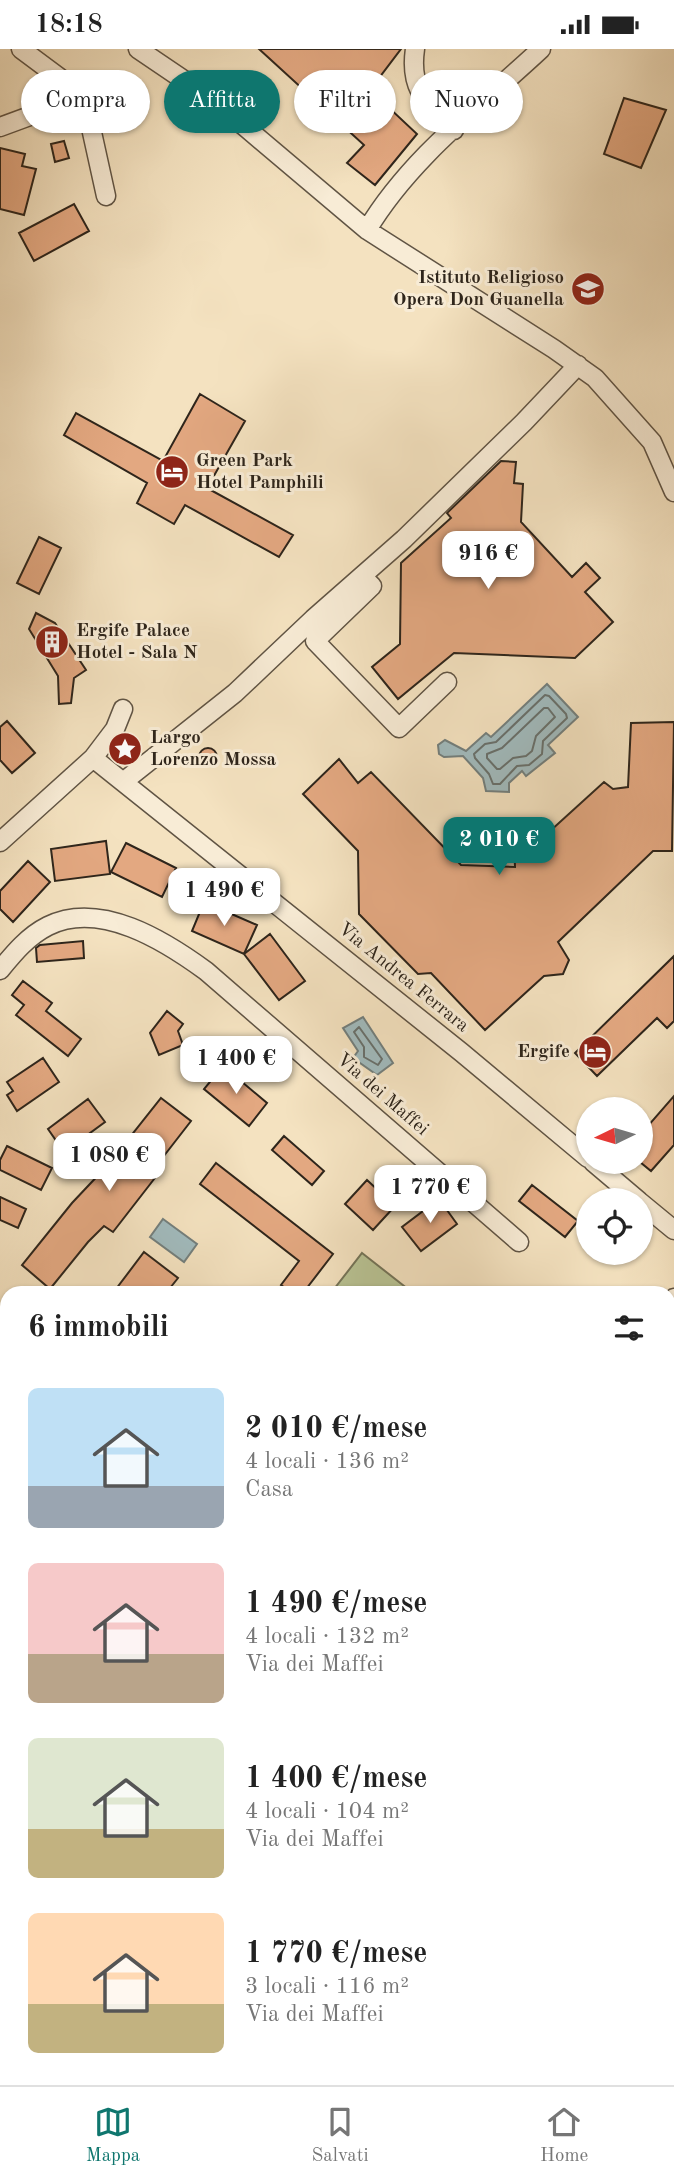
<!DOCTYPE html>
<html lang="it">
<meta charset="utf-8">
<style>
body{margin:0;font-family:"Old Standard TT",serif;background:#f6f6f6;color:#222;height:100vh;display:flex;flex-direction:column;font-size:26px;white-space:nowrap}
*{box-sizing:border-box;margin:0}
p{font-size:23px;color:#767676}
.icon{flex:none;width:38px;height:38px;fill:none;stroke:currentColor;stroke-width:2;stroke-linecap:round;stroke-linejoin:round}
.map{position:relative;flex:1;overflow:hidden}
.drawer{position:absolute;left:0px;top:1237px;width:676px;height:800px;display:flex;flex-direction:column;background:#fff;border-radius:21px 21px 0 0;box-shadow:0 2px 5px #0004}
.drawer>*{flex:none}
.banner{position:absolute;left:21px;top:21px;width:634px;height:63px;display:flex;gap:14px}
.needle{width:46px;rotate:265deg}
.controls{position:absolute;left:576px;top:1048px;display:grid;gap:14px}
.controls a{display:grid;place-items:center;width:77px;height:77px;border-radius:50%;background:#fff;box-shadow:0 2px 5px #0004;font-size:35px}
.price{position:absolute;translate:-50% -60px;padding:0 16px;border-radius:14px;background:#fff;color:#222;font-size:23px;line-height:46px;filter:drop-shadow(0 2px 4px #0008)}
.price::after{content:'';position:absolute;left:50%;top:42px;width:21px;height:16px;margin-left:-10px;background:inherit;clip-path:polygon(0 0,100% 0,50% 100%)}
.price.current{background:#0f766e;color:#fff}
ul{padding:0;list-style:none}
li{display:flex;align-items:center;gap:21px;height:175px;padding:0 28px}
li span{display:grid;place-items:center;flex:none;width:196px;height:140px;border-radius:10px;color:#555}
li>.icon{margin-inline-start:auto}
span .icon{width:84px;height:84px;fill:#fffc;stroke-width:1}
li b{font-size:30px}
h2{display:flex;justify-content:space-between;align-items:center;height:84px;padding:0 28px;font-size:30px}
.chip{padding:0 24px;border-radius:32px;background:#fff;box-shadow:0 2px 5px #0004;font-size:24px;line-height:63px}
.chip.current{background:#0f766e;color:#fff}
.status{display:flex;justify-content:space-between;align-items:center;height:49px;padding:0 35px;background:#fff;direction:ltr}
.status svg{height:19px;fill:currentColor}
.tab-bar{display:flex;justify-content:space-around;align-items:center;height:98px;border-top:2px solid #e0e0e0;background:#fff;font-size:19px;color:#767676}
.tab-bar a{display:grid;justify-items:center;gap:4px}
.tab-bar .current{color:#0f766e}
.map>svg:first-child{display:block}
</style>
<div class="status"><b>18:18</b><svg viewBox="0 0 49 12"><path d="M0 12V9h3v3zM5 12V6h3v6zM10 12V3h3v9zM15 12V0h3v12zM26 1h20v11H26zM47 4h2v5h-2z"/></svg></div>
<div class="map">
<svg width="674" height="2036" viewBox="0 0 674 2036">
<rect width="100%" height="100%" fill="#f4e2c0"/>
<filter id="stains"><feTurbulence type="fractalNoise" baseFrequency=".00286" numOctaves="4"/><feColorMatrix values="0 0 0 0 .2 0 0 0 0 .09 0 0 0 0 .02 0 0 0 .5 -.17"/></filter>
<radialGradient id="worn" r=".72"><stop offset=".6" stop-color="#630" stop-opacity="0"/><stop offset="1" stop-color="#630" stop-opacity=".3"/></radialGradient>
<path fill="#b9c495" stroke="#747458" stroke-width="2" d="M362,1204L413,1244H331Z"/>
<path fill="#a1bbbe" stroke="#737f7d" stroke-width="2" d="M547,635L578,668L548,696L555,704L526,727L522,722L509,734V743L486,742L483,729L463,707L444,708L439,705L438,696L445,691L466,702L486,684L491,688Z
M363,968L393,1014L377,1026L353,1009L358,1002L343,979Z
M163,1170L197,1195L184,1213L150,1188Z"/>
<g fill="none" stroke-linecap="round" stroke-linejoin="round">
<path stroke="#68706c" stroke-width="2" d="M545,646L549,647L566,665L567,669L543,692L542,705L529,716L517,717L500,735H493L489,725L475,709L474,705L485,695L496,693Z
M544,659H548L555,668L536,687L532,702L526,707L513,709L500,720H497L487,709V705L502,699Z
M359,978L382,1010L378,1016L364,1008V998L354,983Z"/>
</g>
<path fill="#e3a881" stroke="#2e251b" stroke-width="2" d="M259,0H401L370,41L417,85L375,136L347,114L364,96Z
M624,49L666,61L641,119L604,105Z
M64,92L69,109L55,113L51,95Z
M0,99L25,105L22,117L36,120L24,166L0,160Z
M74,155L89,182L34,212L19,184Z
M200,345L245,372L207,439L293,486L279,508L185,456L174,475L137,454L147,434L64,386L76,364L163,412Z
M501,412L516,413L514,434L523,435L521,473L572,528L586,514L600,529L585,543L613,573L575,609L454,604L398,650L372,618L400,595L401,514L451,469L447,464Z
M39,488L61,499L39,545L17,534Z
M36,564L55,574L86,621L74,629L71,654L59,655L58,627L29,580Z
M7,672L35,704L12,724L0,711V678Z
M674,673L672,802H653L558,893L569,911L563,925L544,927L485,981L431,924L418,925L359,865L358,802L303,745L339,710L358,734L371,723L461,816L515,818L514,794L538,793L604,733L613,740L628,738L631,674Z
M199 708a9 9 0 1 1 18 0a9 9 0 1 1-18 0Z
M106,792L110,825L55,832L51,800Z
M126,794L176,819L162,848L111,823Z
M28,812L50,833L13,873L0,860V842Z
M204,853L257,876L244,905L192,882Z
M270,885L305,932L279,951L244,905Z
M83,892L84,909L37,913L36,899L40,896Z
M674,907V972L667,979L657,969L597,1027L575,1004Z
M23,932L52,954L46,962L81,990L68,1007L16,966L24,956L12,946Z
M167,962L183,975L178,982L183,996L159,1006L150,984Z
M43,1009L59,1033L17,1062L7,1046L13,1042L7,1033Z
M223,1017L267,1054L249,1077L204,1040Z
M674,1047V1096L651,1122L640,1113V1086Z
M161,1049L191,1072L153,1121L158,1125L113,1183L104,1177L88,1193L50,1240L22,1216L72,1154L104,1120L99,1116L117,1094L122,1098Z
M88,1050L105,1073L64,1103L48,1080Z
M284,1087L324,1122L312,1136L272,1101Z
M7,1097L52,1119L41,1141L0,1121V1111Z
M216,1114L333,1205L303,1244H292L281,1236L299,1212L200,1135Z
M367,1131L395,1157L373,1181L345,1155Z
M532,1136L578,1172L565,1188L519,1152Z
M0,1148L26,1160L18,1179L0,1171Z
M439,1150L457,1175L421,1202L402,1178Z
M144,1203L178,1229L166,1244H113Z"/>
<g fill="none" stroke-linecap="round" stroke-linejoin="round">
<g stroke="#605444" stroke-width="21">
<path id="minor" d="M21,0L84,47L106,147
M138,0L200,42L244,77L367,181L554,300L595,329L652,393L674,443
M415,0C409,41 427,54 454,81
M0,78L84,47
M367,181C410,109 480,57 541,0
M362,527L372,537L315,592L399,679L447,633
M123,660L115,680L93,709L123,733L235,644L313,570L404,490L524,373L578,316
M123,733L461,1003L588,1109
M0,793L93,709
M0,921C14,904 28,887 48,877C100,851 165,892 206,922L519,1193
M593,1113L639,1152
M640,1153L674,1181
M668,1256L674,1249
M0,1324L7,1330
M0,1485L7,1482
M668,1532L674,1522
M0,1689L7,1681
M668,1762L674,1765
M668,1818L674,1806
M0,1871L7,1879
M0,1907L7,1918
M88,2030L93,2036
M117,2036L126,2031H138
M338,2036L339,2030
M363,2036L364,2030"/>
</g>
<g stroke="#2e251b" stroke-width="26">
<path id="major" d="M0,1287L7,1292
M668,1711L674,1713
M668,1738L674,1740"/>
</g>
<use href="#minor" stroke="#f8ecd6" stroke-width="18"/>
<use href="#major" stroke="#f4e2c0" stroke-width="23"/>
</g>
<defs>
<g id="school-disc" transform="scale(1.75)"><circle r="9.5" fill="#8f2418" stroke="#f8ecd6"/><path d="M0-5L7-2L0 1L-7-2ZM-4 1L0 2.5L4 1V4Q0 6-4 4Z" fill="#fff"/></g>
<g id="hotel-disc" transform="scale(1.75)"><circle r="9.5" fill="#8f2418" stroke="#f8ecd6"/><path d="M-6-4.5h1.5V1H6V5H4.5V3h-9V5H-6ZM-4 0a1.8 1.8 0 1 1 3.6 0ZM.5 0V-2.5h3Q6-2.5 6 0Z" fill="#fff"/></g>
<g id="building-disc" transform="scale(1.75)"><circle r="9.5" fill="#8f2418" stroke="#f8ecd6"/><path d="M-4-6H4V6H1V3H-1V6H-4ZM-2.5-4.3h1.7v1.8h-1.7ZM.8-4.3h1.7v1.8H.8ZM-2.5-1h1.7V.8h-1.7ZM.8-1h1.7V.8H.8Z" fill="#fff"/></g>
<g id="sight-disc" transform="scale(1.75)"><circle r="9.5" fill="#8f2418" stroke="#f8ecd6"/><path d="M0-6L1.8-2.2L6-1.7L2.9 1.2L3.7 5.4L0 3.3L-3.7 5.4L-2.9 1.2L-6-1.7L-1.8-2.2Z" fill="#fff"/></g>
</defs>
<g fill-rule="evenodd">
<use href="#school-disc" x="588" y="240"/>
<use href="#hotel-disc" x="172" y="423"/>
<use href="#building-disc" x="52" y="593"/>
<use href="#sight-disc" x="125" y="700"/>
<use href="#hotel-disc" x="595" y="1003"/>
</g>
<g text-anchor="middle" dominant-baseline="central" stroke-width="6" stroke-linejoin="round" paint-order="stroke">
<g font-size="19" font-weight="bold" fill="#2e251b" stroke="#f8ecd6" text-anchor="start">
<text x="564" y="229" text-anchor="end">Istituto Religioso<tspan x="564" dy="22">Opera Don Guanella</tspan></text>
<text x="196" y="412">Green Park<tspan x="196" dy="22">Hotel Pamphili</tspan></text>
<text x="76" y="582">Ergife Palace<tspan x="76" dy="22">Hotel - Sala N</tspan></text>
<text x="150" y="689">Largo<tspan x="150" dy="22">Lorenzo Mossa</tspan></text>
<text x="570" y="1003" text-anchor="end">Ergife</text>
</g>
<g font-size="19" fill="#2e251b" stroke="#f8ecd6">
<text transform="translate(403 929) rotate(39)">Via Andrea Ferrara</text>
<text transform="translate(382 1046) rotate(41)">Via dei Maffei</text>
</g>
</g>
<rect width="100%" height="100%" filter="url(#stains)"/>
<rect width="100%" height="100%" fill="url(#worn)"/>
</svg>
<div class="controls">
<a><svg class="needle" viewBox="-14 -14 28 28"><path d="M0-13l5 13h-10z" fill="#e53935"/><path d="M0 13l5-13h-10z" fill="#767676"/></svg></a>
<a><svg class="icon" aria-label="locate" viewBox="0 0 24 24"><circle cx="12" cy="12" r="6"/><path d="M12 2v4M12 18v4M2 12h4M18 12h4"/></svg></a>
</div>
<b class="price" style="left:488px;top:542px">916 €</b>
<b class="price current" style="left:499px;top:828px">2 010 €</b>
<b class="price" style="left:224px;top:879px">1 490 €</b>
<b class="price" style="left:236px;top:1047px">1 400 €</b>
<b class="price" style="left:109px;top:1144px">1 080 €</b>
<b class="price" style="left:430px;top:1176px">1 770 €</b>
<div class="banner">
<a class="chip">Compra</a>
<a class="chip current">Affitta</a>
<a class="chip">Filtri</a>
<a class="chip">Nuovo</a>
</div>
<section class="drawer">
<h2>6 immobili<svg class="icon" aria-label="filters" viewBox="0 0 24 24"><path d="M4 7h16M4 17h16"/><circle cx="9" cy="7" r="2"/><circle cx="15" cy="17" r="2"/></svg></h2>
<ul>
<li><span style="background:linear-gradient(#bfe0f5 70%,#9aa5b1 0)"><svg class="icon" aria-label="home" viewBox="0 0 24 24"><path d="M3 11l9-7 9 7M6 9v11h12V9"/></svg></span><div><b>2 010 €/mese</b><p>4 locali · 136 m²</p><p>Casa</p></div></li>
<li><span style="background:linear-gradient(#f6c9c9 65%,#b9a48a 0)"><svg class="icon" aria-label="home" viewBox="0 0 24 24"><path d="M3 11l9-7 9 7M6 9v11h12V9"/></svg></span><div><b>1 490 €/mese</b><p>4 locali · 132 m²</p><p>Via dei Maffei</p></div></li>
<li><span style="background:linear-gradient(#dfe7d0 65%,#c2b280 0)"><svg class="icon" aria-label="home" viewBox="0 0 24 24"><path d="M3 11l9-7 9 7M6 9v11h12V9"/></svg></span><div><b>1 400 €/mese</b><p>4 locali · 104 m²</p><p>Via dei Maffei</p></div></li>
<li><span style="background:linear-gradient(#ffd9b3 65%,#c2b280 0)"><svg class="icon" aria-label="home" viewBox="0 0 24 24"><path d="M3 11l9-7 9 7M6 9v11h12V9"/></svg></span><div><b>1 770 €/mese</b><p>3 locali · 116 m²</p><p>Via dei Maffei</p></div></li>
</ul>
</section>
</div>
<nav class="tab-bar">
<a class="current"><svg class="icon" aria-label="map" viewBox="0 0 24 24"><path d="M3 6l6-2 6 2 6-2v14l-6 2-6-2-6 2zM9 4v14M15 6v14"/></svg>Mappa</a>
<a><svg class="icon" aria-label="saved" viewBox="0 0 24 24"><path d="M7 4h10v16l-5-4-5 4z"/></svg>Salvati</a>
<a><svg class="icon" aria-label="home" viewBox="0 0 24 24"><path d="M3 11l9-7 9 7M6 9v11h12V9"/></svg>Home</a>
</nav>
